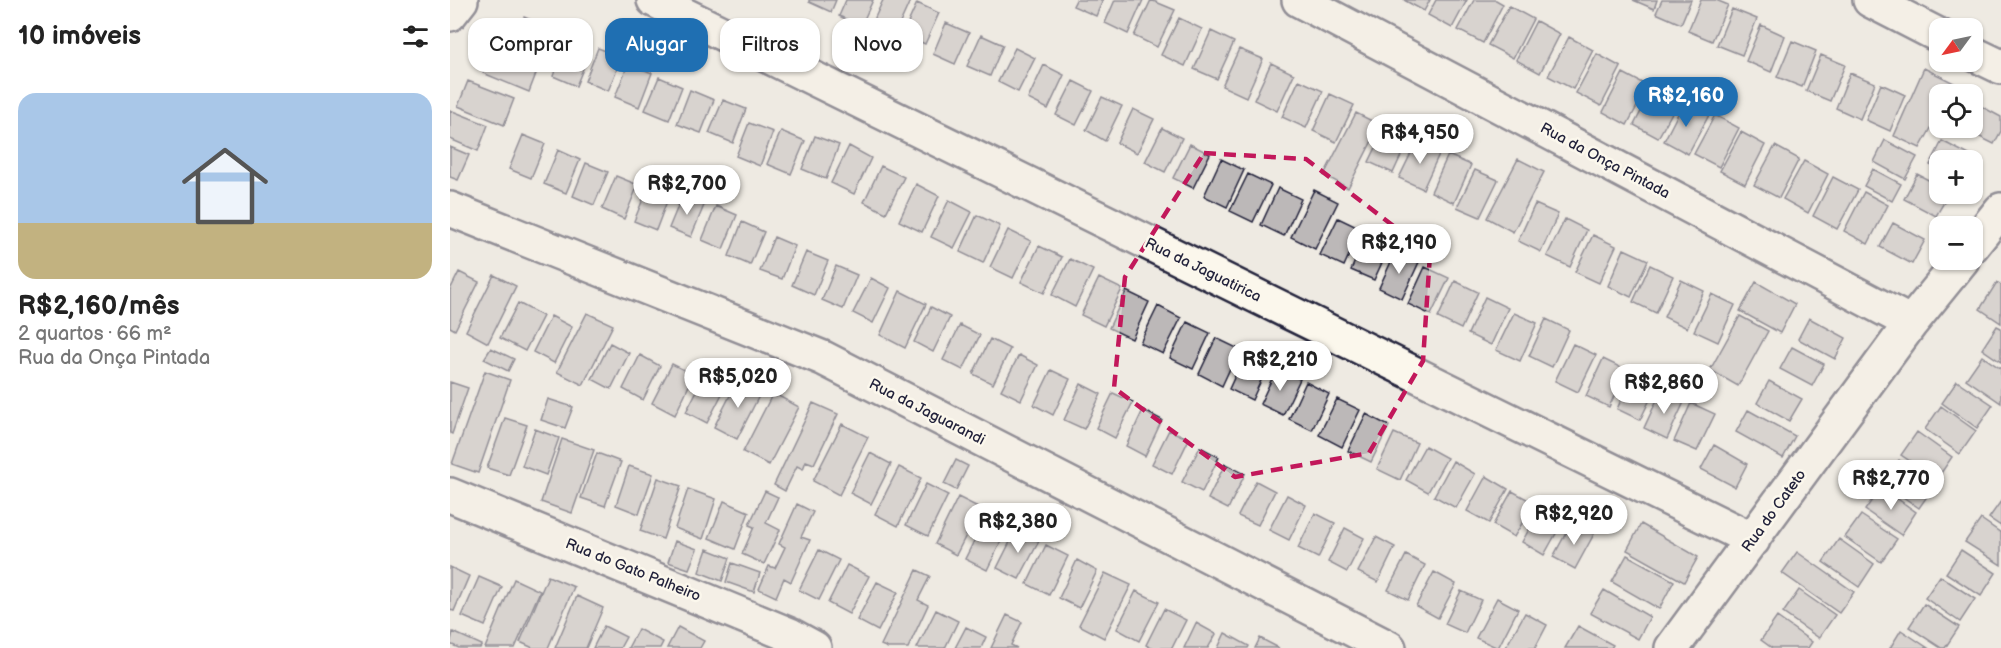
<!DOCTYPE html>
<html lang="pt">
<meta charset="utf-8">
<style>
body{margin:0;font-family:"Balsamiq Sans",sans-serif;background:#f2f2f2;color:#222;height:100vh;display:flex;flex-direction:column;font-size:22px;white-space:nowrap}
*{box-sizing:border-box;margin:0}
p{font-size:20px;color:#767676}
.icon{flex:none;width:33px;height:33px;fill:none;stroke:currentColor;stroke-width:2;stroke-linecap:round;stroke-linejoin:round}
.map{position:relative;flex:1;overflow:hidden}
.details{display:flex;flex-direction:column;background:#fff;width:450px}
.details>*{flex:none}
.top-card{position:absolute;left:18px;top:18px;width:570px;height:54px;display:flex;gap:12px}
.needle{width:39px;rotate:237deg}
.controls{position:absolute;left:1479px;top:18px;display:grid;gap:12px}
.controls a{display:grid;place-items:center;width:54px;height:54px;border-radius:12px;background:#fff;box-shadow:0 2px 4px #0004;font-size:30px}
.price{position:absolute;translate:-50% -51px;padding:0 14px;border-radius:21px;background:#fff;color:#222;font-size:20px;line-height:39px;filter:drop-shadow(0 2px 3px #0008)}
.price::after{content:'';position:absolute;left:50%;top:36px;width:18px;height:14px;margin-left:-9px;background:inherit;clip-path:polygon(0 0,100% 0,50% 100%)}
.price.selected{background:#1f6fb2;color:#fff}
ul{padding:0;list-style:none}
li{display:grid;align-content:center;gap:12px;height:318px;padding:0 18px}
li+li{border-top:2px solid #e0e0e0}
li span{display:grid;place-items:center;height:186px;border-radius:18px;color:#555}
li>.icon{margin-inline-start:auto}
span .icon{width:108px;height:108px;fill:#fffc;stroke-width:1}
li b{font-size:26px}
h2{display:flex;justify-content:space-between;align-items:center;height:72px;padding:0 18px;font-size:26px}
.tag{padding:0 21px;border-radius:18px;background:#fff;box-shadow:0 2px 4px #0004;font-size:21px;line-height:54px}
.tag.selected{background:#1f6fb2;color:#fff}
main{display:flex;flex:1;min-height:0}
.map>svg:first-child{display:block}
</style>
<main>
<section class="details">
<h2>10 imóveis<svg class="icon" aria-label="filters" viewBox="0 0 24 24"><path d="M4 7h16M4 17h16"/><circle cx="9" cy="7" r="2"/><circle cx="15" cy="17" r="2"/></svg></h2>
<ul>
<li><span style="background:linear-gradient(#a9c7e8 70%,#c2b280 0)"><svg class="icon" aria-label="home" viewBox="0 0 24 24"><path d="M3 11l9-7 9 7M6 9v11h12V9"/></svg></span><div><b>R$2,160/mês</b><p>2 quartos · 66 m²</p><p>Rua da Onça Pintada</p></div></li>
</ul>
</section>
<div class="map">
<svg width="1551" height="648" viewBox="0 0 1551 648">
<rect width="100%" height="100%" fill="#eeeae2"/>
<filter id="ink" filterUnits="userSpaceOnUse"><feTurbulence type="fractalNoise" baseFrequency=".0167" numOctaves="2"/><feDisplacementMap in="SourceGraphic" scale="12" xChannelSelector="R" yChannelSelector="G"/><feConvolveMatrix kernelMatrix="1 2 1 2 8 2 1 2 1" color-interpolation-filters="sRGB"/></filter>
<g filter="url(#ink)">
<path fill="#bcb8b8" stroke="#22223b" stroke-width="1.5" d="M359,0H386L381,12L359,2Z
M396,0H423L411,26L389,16Z
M433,0L460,1L446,32L423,22Z
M626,0H653L646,16L623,6Z
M665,0H693L678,34L655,23Z
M701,0L725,10L707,47L684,36Z
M954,0H980L974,11Z
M986,0H1017L1002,28L978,15Z
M1024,0H1046L1053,4L1033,43L1008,30Z
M1183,0H1207L1204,9Z
M1212,0H1241L1231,24L1206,13Z
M1251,0H1266L1278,5L1262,41L1238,31Z
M467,3L489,13L475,44L453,34Z
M1059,6L1083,19L1063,58L1038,45Z
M1282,9L1307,19L1292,55L1267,45Z
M74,17L107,31L97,56L64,43Z
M729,18L752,29L735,66L711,55Z
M1086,21L1110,34L1090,73L1066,60Z
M496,23L519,33L505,64L483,54Z
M1311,25L1335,36L1321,72L1296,61Z
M761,31L784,42L767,79L744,69Z
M531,35L553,45L540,76L517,66Z
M1119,37L1143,50L1123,89L1098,76Z
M1342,41L1366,51L1352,87L1327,77Z
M116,43L140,52L126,86L103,76Z
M42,48L89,66L79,92L33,73Z
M148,48L172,57L158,91L135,81Z
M565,48L585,58L568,92L548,82Z
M789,49L813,59L796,97L772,86Z
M1147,54L1171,67L1151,106L1126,93Z
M1371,55L1395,65L1380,101L1356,91Z
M821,63L844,74L827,111L804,100Z
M178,64L202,73L189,107L165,97Z
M594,65L614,75L598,109L578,99Z
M1474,68L1504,83L1498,94H1490V112L1470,148L1444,136Z
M1173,73L1198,86L1177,125L1153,112Z
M1400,73L1425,83L1410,119L1386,108Z
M209,77L232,87L219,120L195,110Z
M849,80L873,91L856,128L832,117Z
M18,81L64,99L54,125L8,106Z
M623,81L643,91L626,125L606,115Z
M1431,84L1455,95L1440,131L1416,120Z
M1204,86L1229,100L1208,138L1184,125Z
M240,90L264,100L251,133L227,124Z
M880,94L904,105L886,142L863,131Z
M652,97L672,106L655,141L636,130Z
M273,100L296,109L283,143L259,133Z
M1234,102L1259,115L1238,154L1214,141Z
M1525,103L1551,117V131L1544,144L1512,128H1522V107Z
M683,109L704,119L687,153L667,143Z
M0,110L38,125L28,151L0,139Z
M906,113L930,125L898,188L874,175Z
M1265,115L1289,128L1269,167L1244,154Z
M299,123L323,132L310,166L286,156Z
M937,125L960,136L943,173L919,162Z
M712,128L732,138L715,172L695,162Z
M331,131L355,141L341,174L317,164Z
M1291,132L1315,145L1295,184L1270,171Z
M73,135L95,144L81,178L59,169Z
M365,136L389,145L376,179L352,169Z
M1435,140L1467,157L1455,179L1424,162Z
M967,141L990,152L973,189L949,178Z
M1492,141L1525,158L1522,162V160H1490V170L1480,165Z
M740,144L760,154L743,188L723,178Z
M399,146L421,158L404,194L381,183Z
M1325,146L1349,159L1329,198L1304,185Z
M0,147L19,155L8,180L0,177Z
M108,150L130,160L116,193L94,184Z
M998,155L1021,165L1004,203L981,192Z
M771,159L794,170L777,207L754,196Z
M1068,159L1094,172L1063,232L1037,218Z
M1354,161L1378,174L1358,213L1333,199Z
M136,163L158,172L144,205L123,196Z
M431,166L454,177L436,213L414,202Z
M1423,169L1451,184L1442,201L1414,186Z
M1025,170L1048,180L1030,217L1007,207Z
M798,174L821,185L803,222L780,211Z
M1467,174L1490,186V194H1499L1486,216L1454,199Z
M166,176L188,185L174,219L152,209Z
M1383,177L1408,190L1387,229L1363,216Z
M466,184L489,196L472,232L449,221Z
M198,187L219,196L206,230L184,221Z
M828,188L851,199L834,236L811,225Z
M864,190L888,202L865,249L841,237Z
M1414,192L1438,205L1418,244L1394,231Z
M233,194L255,203L241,237L219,228Z
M499,200L522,212L504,248L481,237Z
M1085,204L1108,214L1091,252L1068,241Z
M266,206L287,215L273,249L252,240Z
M527,215L550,226L533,263L510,252Z
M888,218L911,229L894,266L870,255Z
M1115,219L1137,230L1120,267L1097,256Z
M292,222L314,232L300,265L279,256Z
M1443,223L1475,240L1462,264L1430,247Z
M558,230L581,241L563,278L540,267Z
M918,232L941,243L924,280L901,270Z
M1143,235L1166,246L1149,283L1125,272Z
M324,237L345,246L332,279L310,271Z
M589,246L612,257L594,293L571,282Z
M1174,249L1198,260L1181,297L1158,286Z
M946,251L969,262L952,299L929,288Z
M356,252L378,261L364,295L342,285Z
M620,259L643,270L625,307L602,295Z
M1200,265L1223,276L1206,313L1183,302Z
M386,266L407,275L393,309L372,300Z
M975,267L999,278L981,315L958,304Z
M9,272L29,282L5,330L0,327V290Z
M44,275L66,286L38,343L16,331Z
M421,278L440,288L423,323L403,313Z
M649,278L672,289L654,326L631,315Z
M1231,280L1254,291L1237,328L1214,317Z
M1005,281L1028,292L1011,329L988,318Z
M1306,282L1345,304L1330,333L1290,311Z
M1547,282L1551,285V323L1530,309Z
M450,291L476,304L455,348L430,335Z
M676,291L699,302L682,339L659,328Z
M1262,294L1285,305L1268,342L1244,331Z
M1035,297L1058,308L1041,345L1018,334Z
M68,303L93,316L75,351L50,338Z
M708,306L731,318L713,354L690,343Z
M481,307L500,317L483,352L464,342Z
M137,313L163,325L133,385L107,372Z
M1064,313L1087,323L1070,361L1046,350Z
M101,316L122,327L104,363L83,352Z
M1290,316L1318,331L1288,386L1260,370Z
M1359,318L1396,338L1385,359L1348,339Z
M1096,319L1119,330L1102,367L1079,356Z
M737,322L760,333L743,369L720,358Z
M510,325L530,335L513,370L493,360Z
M1547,326L1551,328V362L1532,349Z
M766,338L789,349L772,386L749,374Z
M540,339L560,349L543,384L523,374Z
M160,343L179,353L161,389L142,379Z
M1123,344L1146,355L1128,392L1105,381Z
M1342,347L1374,364L1362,386L1330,369Z
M41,348L64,359L58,371L34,359Z
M796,352L819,363L802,400L779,389Z
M190,355L210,366L193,400L173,389Z
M569,355L588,365L571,400L551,390Z
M1532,356L1551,369V403L1516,379Z
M1153,359L1176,370L1159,407L1136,396Z
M222,364L244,375L225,415L202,403Z
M827,368L850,379L833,415L810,404Z
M601,370L620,379L603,415L584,405Z
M35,371L60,380L28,473L2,464Z
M1184,372L1208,383L1190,420L1167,409Z
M254,377L275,388L257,423L236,412Z
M289,378L312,390L287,439L264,427Z
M1319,381L1352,399L1339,421L1307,403Z
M1507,381L1543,405L1527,428L1492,403Z
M0,382L18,388L2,434L0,433Z
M856,382L879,394L862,430L839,419Z
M631,384L651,394L634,429L614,420Z
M1211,391L1234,402L1217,439L1194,428Z
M323,393L349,407L319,465L293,452Z
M663,393L683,402L665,438L646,428Z
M98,399L123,407L115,428L91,420Z
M887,399L910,410L892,447L869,435Z
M363,403L388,414L364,464L356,461L353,469L347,466L335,491L324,485Z
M1241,403L1265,414L1247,451L1224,441Z
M1491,406L1526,431L1510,454L1475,429Z
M693,410L712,420L695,456L676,446Z
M1298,410L1345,436L1333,458L1286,432Z
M916,414L939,426L921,462L898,451Z
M55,418L77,425L59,475L37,468Z
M392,424L418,437L389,495L363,481Z
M85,429L109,438L96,475L72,466Z
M719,430L739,439L722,474L702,464Z
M1467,432L1502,457L1487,479L1451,455Z
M944,433L967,443L950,480L927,469Z
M112,439L144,450L122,513L91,502Z
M1264,445L1297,464L1285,487L1251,469Z
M975,446L997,458L978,492L956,480Z
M750,447L769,457L752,492L732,482Z
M147,453L171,462L155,506L131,498Z
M420,453L441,464L421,504L400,493Z
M506,460L518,466L506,490L494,484Z
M1449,460L1485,485L1469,508L1433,483Z
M1003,461L1025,474L1006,508L984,496Z
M775,464L795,474L778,509L758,499Z
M179,466L203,474L189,514L166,505Z
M449,467L471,478L448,526L425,514Z
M1036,476L1058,489L1039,523L1017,511Z
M208,478L231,486L213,539L190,531Z
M806,481L825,491L808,525L788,516Z
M476,484L498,495L478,536L456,525Z
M1431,487L1466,512L1451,535L1415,510Z
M238,489L266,499L253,539L225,528Z
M315,491L328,497L316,523L330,530L314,564L292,554L304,527L299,525Z
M1062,491L1084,503L1064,537L1043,525Z
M837,495L856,505L839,540L819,530Z
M508,497L530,508L506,555L485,544Z
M274,501L299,512L285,549L259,538Z
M1551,501V526L1539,518Z
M347,504L363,512L351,537L360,540L341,582L334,578L326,597L309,589L319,566L325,568L335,547L329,544Z
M1091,508L1113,521L1094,555L1072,542Z
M865,513L885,523L868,558L848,548Z
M537,515L559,525L537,570L515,559Z
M1411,515L1447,539L1431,562L1395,537Z
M1531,519L1551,533V565L1515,542Z
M1122,522L1144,534L1125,569L1103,557Z
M1191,524L1248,557L1234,582L1177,550Z
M895,528L914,538L897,572L878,562Z
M566,530L589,541L569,579L547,568Z
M926,537L945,547L928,582L908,572Z
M1389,539L1424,564L1409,587L1373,562Z
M225,541L247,549L239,569L218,562Z
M596,545L618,556L599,595L577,584Z
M257,549L280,558L272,581L249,572Z
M369,550L389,560L369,600L349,590Z
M1511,550L1546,573L1531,596L1496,573Z
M1347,552L1404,592L1389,613L1332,573Z
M956,555L975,565L958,600L938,590Z
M1177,555L1224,581L1209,609L1162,582Z
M627,560L647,571L629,608L609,598Z
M282,563L310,573L304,592L276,582Z
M397,565L419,576L399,614L378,603Z
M0,567L19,576L4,611L0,610Z
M467,570L480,576L468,600L478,605L458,648H438L431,645Z
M984,572L1006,584L988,618L966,606Z
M655,573L681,585L654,638L629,625Z
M98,576L124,587L98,648H83L70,642Z
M1490,576L1525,599L1510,622L1475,598Z
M29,577L52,587L35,626L12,616Z
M64,579L90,591L65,648H35Z
M427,582L448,592L428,631L407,620Z
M1154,590L1200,617L1188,639L1140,613Z
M1349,590L1385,615L1369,638L1333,613Z
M686,591L709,602L689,641L667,629Z
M1011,591L1031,600L1015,633L995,624Z
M127,596L153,608L136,648H105Z
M1047,598L1068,609L1048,648L1026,638Z
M1474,604L1509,627L1495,648H1491L1459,627Z
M714,609L736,620L722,648H701L696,645Z
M486,610L508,621L495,648H467Z
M1075,613L1097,625L1085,648H1058L1056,647Z
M557,615L572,622L561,645L567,648H541Z
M1327,617L1362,642L1358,648H1322L1311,640Z
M746,623L766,634L758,648H734Z
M154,626L176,637L170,648H143Z
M1128,626L1163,645L1161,648H1115Z
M228,627L254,641L250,648H217Z
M516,627L536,637L531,648H505Z
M188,629L213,642L210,648H178Z
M1451,630L1478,648H1440Z
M3,632L32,645L30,648H9L0,644Z
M775,633L799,646L798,648H768Z
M810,638L829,648H805Z"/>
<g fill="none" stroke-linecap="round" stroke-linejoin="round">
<g stroke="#22223b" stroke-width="38">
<path id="minor" d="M204,0L1303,540
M849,0L1461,323
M1420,0L1490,36
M0,14L11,0
M1522,53L1551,67
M0,209L373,358L939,648
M1522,246L1551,210
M0,495L340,635L364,648
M1222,648L1461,323L1512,260"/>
</g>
<use href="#minor" stroke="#fbf7ec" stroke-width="33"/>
</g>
</g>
<path d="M0 0H1551V648H0ZM754,153L856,159L980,254L973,361L919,453L785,477L664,388L675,277Z" fill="#eeeae2" fill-opacity=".55" fill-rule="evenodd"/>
<path fill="none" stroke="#c2185b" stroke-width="4.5" stroke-dasharray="12 8" stroke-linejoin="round" d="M754,153L856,159L980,254L973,361L919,453L785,477L664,388L675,277Z"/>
<g text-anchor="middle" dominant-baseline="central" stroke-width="5" stroke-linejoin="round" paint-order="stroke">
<g font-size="15" fill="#22223b" stroke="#fbf7ec">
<text transform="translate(1155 161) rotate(28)">Rua da Onça Pintada</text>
<text transform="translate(753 270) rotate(26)">Rua da Jaguatirica</text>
<text transform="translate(477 412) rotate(27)">Rua da Jaguarandi</text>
<text transform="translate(1324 511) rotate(-54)">Rua do Cateto</text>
<text transform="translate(183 570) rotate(22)">Rua do Gato Palheiro</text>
</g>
</g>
</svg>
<div class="controls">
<a><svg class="needle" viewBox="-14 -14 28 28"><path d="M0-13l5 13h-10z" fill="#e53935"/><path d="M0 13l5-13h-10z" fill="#767676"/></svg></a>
<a><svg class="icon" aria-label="locate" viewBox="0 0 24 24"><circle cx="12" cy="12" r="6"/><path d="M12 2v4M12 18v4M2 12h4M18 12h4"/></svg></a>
<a>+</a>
<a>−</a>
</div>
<b class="price selected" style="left:1236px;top:128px">R$2,160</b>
<b class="price" style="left:970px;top:165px">R$4,950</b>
<b class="price" style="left:237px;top:216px">R$2,700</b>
<b class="price" style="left:949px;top:275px">R$2,190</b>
<b class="price" style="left:830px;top:392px">R$2,210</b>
<b class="price" style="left:288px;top:409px">R$5,020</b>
<b class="price" style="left:1214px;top:415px">R$2,860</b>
<b class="price" style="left:1441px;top:511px">R$2,770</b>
<b class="price" style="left:1124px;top:546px">R$2,920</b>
<b class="price" style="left:568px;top:554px">R$2,380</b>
<div class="top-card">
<a class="tag">Comprar</a>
<a class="tag selected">Alugar</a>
<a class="tag">Filtros</a>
<a class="tag">Novo</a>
</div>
</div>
</main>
